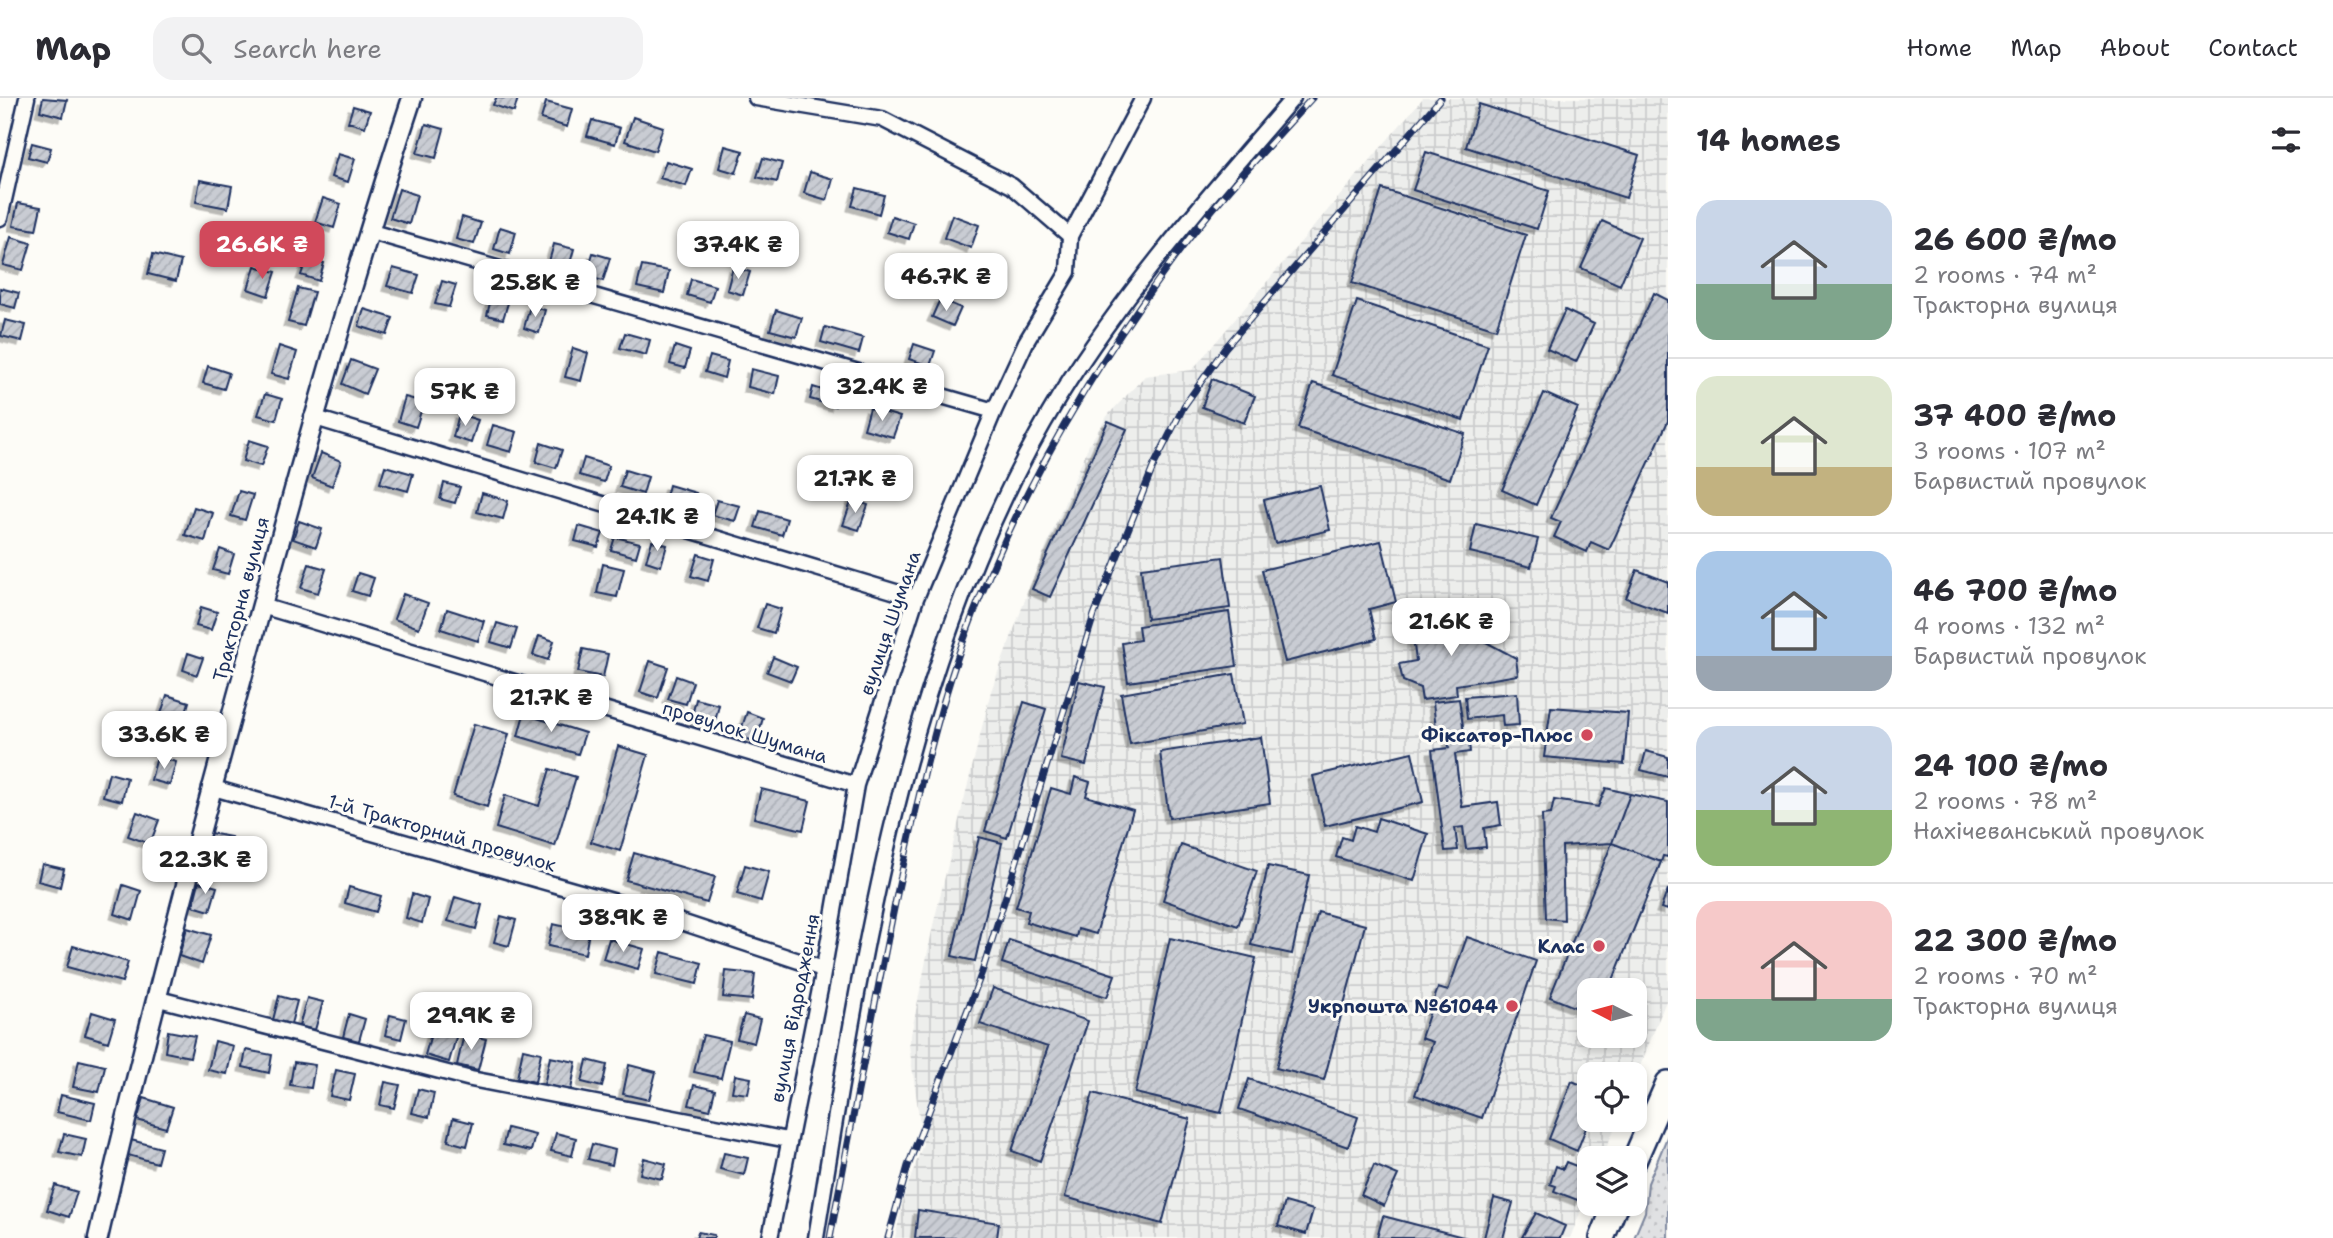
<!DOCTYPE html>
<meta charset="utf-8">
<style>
body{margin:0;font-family:"Shantell Sans",sans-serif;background:#f2f2f3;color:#2b2b33;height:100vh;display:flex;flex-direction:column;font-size:26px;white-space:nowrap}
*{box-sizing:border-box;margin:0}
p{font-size:23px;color:#7c7c81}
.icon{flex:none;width:38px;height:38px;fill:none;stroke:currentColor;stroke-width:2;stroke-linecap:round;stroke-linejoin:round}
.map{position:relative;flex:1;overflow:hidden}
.side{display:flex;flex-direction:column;background:#fff;width:665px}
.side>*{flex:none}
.needle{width:46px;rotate:276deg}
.fabs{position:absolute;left:1577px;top:880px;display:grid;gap:14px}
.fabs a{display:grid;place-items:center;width:70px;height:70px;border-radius:14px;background:#fff;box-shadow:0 4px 10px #0003;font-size:35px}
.price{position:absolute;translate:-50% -60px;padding:0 16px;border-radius:14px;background:#fff;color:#222;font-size:23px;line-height:46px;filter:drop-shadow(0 2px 4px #0008)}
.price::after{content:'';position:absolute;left:50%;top:42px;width:21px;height:16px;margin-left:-10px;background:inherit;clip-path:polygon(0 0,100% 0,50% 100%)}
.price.on{background:#d1495b;color:#fff}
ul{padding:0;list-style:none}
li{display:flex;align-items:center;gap:21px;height:175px;padding:0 28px}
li+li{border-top:2px solid #e1e1e2}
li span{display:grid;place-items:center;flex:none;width:196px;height:140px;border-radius:21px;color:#555}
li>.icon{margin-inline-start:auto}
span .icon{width:84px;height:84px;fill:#fffc;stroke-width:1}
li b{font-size:30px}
h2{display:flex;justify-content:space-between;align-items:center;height:84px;padding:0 28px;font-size:30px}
header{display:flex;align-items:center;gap:42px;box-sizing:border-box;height:98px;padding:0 35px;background:#fff;border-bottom:2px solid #e1e1e2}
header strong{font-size:33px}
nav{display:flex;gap:38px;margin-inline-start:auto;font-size:24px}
.search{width:490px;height:63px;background:#f2f2f3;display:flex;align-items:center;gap:18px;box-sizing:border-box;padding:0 24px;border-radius:21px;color:#7c7c81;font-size:26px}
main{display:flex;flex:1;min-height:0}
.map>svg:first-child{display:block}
</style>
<header>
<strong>Map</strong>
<div class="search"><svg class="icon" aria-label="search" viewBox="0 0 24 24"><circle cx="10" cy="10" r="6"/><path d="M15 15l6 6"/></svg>Search here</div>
<nav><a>Home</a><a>Map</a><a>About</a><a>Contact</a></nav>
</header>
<main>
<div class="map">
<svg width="1668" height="1140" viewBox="0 0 1668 1140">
<defs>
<pattern id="industrial-grid" width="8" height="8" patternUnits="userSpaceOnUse" patternTransform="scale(1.75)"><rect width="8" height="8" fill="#edeeec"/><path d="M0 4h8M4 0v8" fill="none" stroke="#cbcccd"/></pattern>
<pattern id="grass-dots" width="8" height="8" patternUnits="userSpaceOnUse" patternTransform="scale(1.75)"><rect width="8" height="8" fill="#e0e1e3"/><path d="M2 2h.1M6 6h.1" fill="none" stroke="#c0c1c5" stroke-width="1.8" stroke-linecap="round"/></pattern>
<pattern id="building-hatch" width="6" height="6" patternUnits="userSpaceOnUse" patternTransform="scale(1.75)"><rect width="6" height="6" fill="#c9ccd3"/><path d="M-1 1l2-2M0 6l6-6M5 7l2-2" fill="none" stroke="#acb0b8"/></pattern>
<filter id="shadow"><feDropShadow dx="-4.5" dy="4.5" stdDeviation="0" flood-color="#0004"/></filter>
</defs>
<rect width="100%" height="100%" fill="#fdfcf7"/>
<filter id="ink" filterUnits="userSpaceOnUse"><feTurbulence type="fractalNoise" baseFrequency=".0143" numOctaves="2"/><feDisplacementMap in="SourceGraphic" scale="14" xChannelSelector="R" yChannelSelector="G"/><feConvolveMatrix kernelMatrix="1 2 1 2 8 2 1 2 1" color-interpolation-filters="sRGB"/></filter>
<g filter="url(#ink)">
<path fill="url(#industrial-grid)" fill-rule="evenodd" d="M1423,0H1668V898L1635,981L1634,976H1589V1022H1618L1602,1060H1589V1092L1570,1140H895L905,1095L923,1046L909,947L934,823L991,593L1035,475L1089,347L1108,317L1145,278L1192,272ZM1589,892H1634V938H1589Z"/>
<path fill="url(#grass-dots)" stroke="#7e88a0" stroke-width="2" d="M1668,1037V1140H1634L1645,1114L1648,1085Z"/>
<path fill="url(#building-hatch)" stroke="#1b2f5e" stroke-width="2" filter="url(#shadow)" d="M43,0L67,2L63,19L40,13Z
M496,0H518L514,14L493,7Z
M546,4L572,11L567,29L541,21Z
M1479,6L1639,57L1626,100L1466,49Z
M353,8L370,13L365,29L348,24Z
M633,19L663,29L655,53L625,43Z
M592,22L620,30L615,46L587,38Z
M426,26L444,31L436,60L417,55Z
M32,45L51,50L47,64L28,59Z
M725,48L743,53L736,75L719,70Z
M1426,54L1549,93L1537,131L1413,92Z
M338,56L355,61L348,84L331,79Z
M763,60L782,65L777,84L757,79Z
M666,63L692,71L686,88L660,80Z
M810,74L833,81L827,102L804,95Z
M200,82L232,88L228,110L196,104Z
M857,90L884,97L879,116L852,108Z
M399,91L417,97L409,126L390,120Z
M1382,91L1526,137L1496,231L1352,185Z
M323,100L341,106L334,130L315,124Z
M18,105L41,109L36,132L13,128Z
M952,117L979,127L971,150L944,140Z
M892,118L914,125L909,141L887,134Z
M462,119L481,125L474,146L456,141Z
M1602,123L1640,140L1620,187L1581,170Z
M500,129L516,134L510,156L494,151Z
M11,139L31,145L23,172L3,167Z
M554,146L574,151L568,173L548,167Z
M593,155L610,160L603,183L586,178Z
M153,156L181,163L176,183L148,176Z
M307,160L324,165L319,183L301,177Z
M255,168L276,174L268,198L248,191Z
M642,168L669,173L664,195L637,189Z
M733,169L750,174L743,197L727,192Z
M393,170L419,177L413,195L387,188Z
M691,181L715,188L710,204L687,197Z
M442,183L456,187L449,209L435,206Z
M0,190L19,195L15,210L0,206Z
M298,190L314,194L304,228L288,224Z
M1654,195L1668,202V323L1609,452L1591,444L1587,454L1554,439L1561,424L1551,420Z
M492,197L509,202L503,221L487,217Z
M940,201L961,210L953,228L932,219Z
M1357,203L1488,247L1463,322L1332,277Z
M530,208L545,212L539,235L524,230Z
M364,211L393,220L387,237L359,228Z
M776,212L802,220L796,239L770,232Z
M1565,212L1594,226L1576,264L1547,251Z
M5,222L26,227L22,243L1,238Z
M825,229L863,240L859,255L821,244Z
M625,235L650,242L646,257L620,250Z
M914,246L935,253L930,268L909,261Z
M279,248L297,254L289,281L271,276Z
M675,248L690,253L685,270L670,266Z
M573,250L588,255L581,283L565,279Z
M710,258L728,263L724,280L705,274Z
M351,262L375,271L365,296L342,286Z
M208,268L229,275L224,291L203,285Z
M751,271L779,278L775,296L748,289Z
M1212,281L1255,298L1244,325L1202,309Z
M1313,285L1465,336L1450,381L1298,330Z
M813,289L838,297L835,308L810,301Z
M1544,295L1578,310L1536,407L1502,392Z
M265,296L282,301L276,322L258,317Z
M405,299L424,304L416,329L398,323Z
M870,310L900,319L893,339L864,331Z
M459,316L478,322L471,345L453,339Z
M1108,323L1127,331L1050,499L1032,491Z
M493,327L517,334L511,354L487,347Z
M249,342L268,348L261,368L243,363Z
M541,345L562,352L556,370L536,364Z
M321,355L341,363L332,388L312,380Z
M584,360L609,368L604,384L579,377Z
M385,368L413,376L408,393L380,385Z
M625,372L648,379L643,396L620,389Z
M444,385L460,389L455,405L440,401Z
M669,387L696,395L691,410L665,402Z
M1320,388L1330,432L1275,445L1264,402Z
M239,393L253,397L245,422L231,418Z
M482,395L508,403L503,421L477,414Z
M852,401L868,407L859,432L843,427Z
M717,402L740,408L735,423L712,417Z
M194,409L213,415L205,443L185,437Z
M760,413L787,421L782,437L755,429Z
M299,423L322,431L316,449L293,441Z
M1476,426L1538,441L1531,469L1470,454Z
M579,428L603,435L598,449L575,443Z
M615,439L640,445L636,459L611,452Z
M652,443L667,447L661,468L646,463Z
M1381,443L1396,504L1369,511L1376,541L1285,564L1262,472Z
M220,451L234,456L228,476L213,472Z
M698,456L714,461L708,483L691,478Z
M1223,459L1230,510L1147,521L1141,470Z
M309,466L326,471L318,495L301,490Z
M603,466L624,471L617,499L597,495Z
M1637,472L1668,484V515L1626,500Z
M358,475L374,480L368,498L352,493Z
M403,496L428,505L419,530L394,521Z
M765,506L781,511L774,535L757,530Z
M201,509L217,514L211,532L196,528Z
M447,511L484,523L478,543L441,531Z
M1434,513L1450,526L1451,538L1471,536L1516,560L1518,577L1456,587L1457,597L1422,602L1420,590L1403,583L1399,566L1416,563L1410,515Z
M1229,514L1237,568L1128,584L1122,545L1140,542L1138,528Z
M497,525L517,531L511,550L491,544Z
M539,538L554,543L548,562L533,557Z
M583,551L608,556L603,579L578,574Z
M188,555L203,560L197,577L183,572Z
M773,559L797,569L791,583L767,574Z
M650,563L668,569L658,600L640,594Z
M1234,576L1243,626L1130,646L1121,596Z
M676,578L693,584L686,606L668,601Z
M1079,583L1105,589L1086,667L1061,661Z
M1517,595L1519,627L1503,628L1502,617L1467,621L1465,599Z
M167,597L189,604L181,631L158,625Z
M696,601L719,607L714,628L691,622Z
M1459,601L1464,635H1468L1470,654L1455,656L1462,709L1498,704L1501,727L1484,730L1486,749L1466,751L1463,729L1455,730L1458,752L1445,753L1432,652L1449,650L1448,638L1437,639L1433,604Z
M1024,604L1046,611L1007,740L985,733Z
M1551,609L1628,615L1624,666L1544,659Z
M747,614L763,620L756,644L739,638Z
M524,616L585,635L578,656L518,638Z
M474,626L509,636L487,709L453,698Z
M1261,639L1270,705L1169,720L1160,654Z
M618,648L648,657L620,753L591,744Z
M1646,653L1668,659V679L1641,672Z
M1412,654L1423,704L1325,728L1313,678Z
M157,659L176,664L170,687L151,682Z
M550,671L576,679L555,748L496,730L505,697L539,708Z
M109,675L127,680L122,703L103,698Z
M1075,679L1090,684L1086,698L1133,712L1096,836L1078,831L1076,839L1026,824L1029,813L1016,809L1051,690L1071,696Z
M1606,690L1630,696L1612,745L1562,748L1564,822L1546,820L1542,717L1551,716L1554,702L1598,709Z
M761,691L810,703L803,732L754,720Z
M1630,696L1668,704V759L1663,758L1661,764L1612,745Z
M137,714L159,722L150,746L128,738Z
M1378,720L1428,736L1414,783L1336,759L1342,739L1351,742L1355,728L1374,734Z
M210,735L231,739L228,755L207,752Z
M979,739L1002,745L975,863L952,858Z
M1612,745L1661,764L1609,892H1589V915L1550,899Z
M1181,747L1257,773L1238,828L1163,802Z
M634,755L715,779L707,805L626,782Z
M42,766L64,771L60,789L38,783Z
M745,767L769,774L761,803L737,796Z
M1268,768L1309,777L1292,856L1251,847Z
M199,784L217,789L210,813L193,808Z
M123,787L141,793L133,822L115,816Z
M349,789L381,798L376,814L345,805Z
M1668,791V812L1661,810Z
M412,796L428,801L422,825L406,820Z
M455,799L482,807L476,831L448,823Z
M1318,814L1365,827L1324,982L1276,970Z
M501,818L516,822L509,848L494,844Z
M553,826L589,834L585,856L548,848Z
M187,830L211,837L202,866L179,858Z
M1467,839L1536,863L1482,1020L1415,997L1433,944L1421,940L1438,890L1448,893Z
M1170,840L1256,860L1221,1015L1135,995Z
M609,841L644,851L638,871L603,861Z
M1009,842L1115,877L1107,899L1002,865Z
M73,848L128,864L122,884L67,869Z
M662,854L702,865L697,886L656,876Z
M726,873L755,876L752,902L723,899Z
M993,890L1088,923L1040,1063L1012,1053L1048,949L980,926Z
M279,898L297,903L291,926L273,922Z
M307,900L323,904L315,932L299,928Z
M92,914L115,921L108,944L85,937Z
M349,916L365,921L359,943L343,939Z
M390,917L406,921L401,941L385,937Z
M744,917L760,921L754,945L737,941Z
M433,929L457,936L449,964L425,957Z
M168,933L195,938L190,959L165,954Z
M464,936L486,941L478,972L457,967Z
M703,937L730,943L721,980L694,974Z
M215,943L233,948L227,976L208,972Z
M523,951L541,955L535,984L517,980Z
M246,952L272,957L269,975L243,969Z
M550,959L576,964L571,992L544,987Z
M79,962L105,968L99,994L73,989Z
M587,962L607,967L602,989L582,984Z
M294,964L315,967L311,990L290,987Z
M629,967L656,974L649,1002L623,996Z
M336,972L355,976L349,1002L330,998Z
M735,977L751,980L748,996L732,994Z
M1249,981L1358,1019L1348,1049L1239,1011Z
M1572,983L1589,990V1022L1577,1053L1549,1041Z
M385,984L400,987L394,1010L380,1007Z
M694,987L715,992L710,1012L689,1007Z
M418,991L434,995L429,1019L412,1015Z
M1093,995L1190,1021L1162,1126L1065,1099Z
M61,997L95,1005L91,1022L57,1014Z
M144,1000L173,1009L166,1030L137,1022Z
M453,1020L473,1025L467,1048L448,1043Z
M507,1030L535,1037L531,1053L503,1047Z
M556,1035L576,1040L572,1058L551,1053Z
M64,1036L86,1041L82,1059L59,1054Z
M131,1042L161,1050L157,1065L128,1057Z
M592,1046L615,1052L612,1067L588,1061Z
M724,1055L748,1060L744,1077L720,1071Z
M644,1060L666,1066L662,1081L640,1076Z
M1566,1064L1589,1073L1580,1103L1554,1093L1556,1088L1550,1086L1556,1068L1563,1071Z
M1374,1067L1398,1077L1384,1108L1361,1097Z
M55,1087L77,1094L69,1119L47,1112Z
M1494,1100L1513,1105L1503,1140H1484Z
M1285,1104L1313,1112L1306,1136L1278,1128Z
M918,1112L999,1125L997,1140H915Z
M1536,1115L1565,1128L1560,1140L1522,1139Z
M1383,1118L1467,1140H1377Z
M698,1134L714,1137V1140H696Z"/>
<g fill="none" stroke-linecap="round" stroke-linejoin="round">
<g stroke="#1b2f5e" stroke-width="19">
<path id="minor" d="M756,0L882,21L1012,88L1070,138
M0,120L27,0
M368,133L994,313
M312,319L916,500
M262,508L856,687
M210,689L651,814L823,871
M155,900L471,981L788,1042
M770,1140L822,881L856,687L916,500L994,313L1026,244L1068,174L1070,138L1143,0
M816,1140C862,855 906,550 1059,299C1126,191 1210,96 1293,0"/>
</g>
<g stroke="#1b2f5e" stroke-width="23">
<path id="tertiary" d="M98,1140C147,927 204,718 262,507C309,337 356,168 412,0"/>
</g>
<g stroke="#1b2f5e" stroke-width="28">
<path id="primary" d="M1634,1063L1668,985
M1602,1140L1616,1106"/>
</g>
<use href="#minor" stroke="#fdfcf7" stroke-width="14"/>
<use href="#tertiary" stroke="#fdfcf7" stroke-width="18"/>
<use href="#primary" stroke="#fdfcf7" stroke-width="23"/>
<g stroke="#1b2f5e" stroke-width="7">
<path id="rail" d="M830,1140C852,1024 874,907 898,791C916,711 933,630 960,552C1008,417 1080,289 1164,174C1208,112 1261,56 1312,0
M888,1140L908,1068L982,874L1094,517L1154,367L1184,308L1225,250L1441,0"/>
</g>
<use href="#rail" stroke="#fdfcf7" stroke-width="4.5" stroke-dasharray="13" stroke-linecap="butt"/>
</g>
</g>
<g fill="#d1495b" stroke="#fdfcf7" stroke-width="2.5">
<circle cx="1587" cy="637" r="7"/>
<circle cx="1599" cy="848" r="7"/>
<circle cx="1512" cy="908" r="7"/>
</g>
<g text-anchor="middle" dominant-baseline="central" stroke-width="6" stroke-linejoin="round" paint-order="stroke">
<g font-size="19" fill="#1b2f5e" stroke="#fdfcf7">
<text transform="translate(241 501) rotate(-75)">Тракторна вулиця</text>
<text transform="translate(890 525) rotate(-71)">вулиця Шумана</text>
<text transform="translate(745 634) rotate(17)">провулок Шумана</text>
<text transform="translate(442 735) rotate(16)">1-й Тракторний провулок</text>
<text transform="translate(795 910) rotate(-79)">вулиця Відродження</text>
</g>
<g font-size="19" font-weight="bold" fill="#1b2f5e" stroke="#fdfcf7" text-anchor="end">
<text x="1573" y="637">Фіксатор-Плюс</text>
<text x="1585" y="848">Клас</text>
<text x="1498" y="908">Укрпошта №61044</text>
</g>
</g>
</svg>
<div class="fabs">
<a><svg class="needle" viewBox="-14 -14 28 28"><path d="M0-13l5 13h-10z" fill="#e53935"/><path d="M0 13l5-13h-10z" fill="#7c7c81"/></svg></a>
<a><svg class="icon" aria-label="locate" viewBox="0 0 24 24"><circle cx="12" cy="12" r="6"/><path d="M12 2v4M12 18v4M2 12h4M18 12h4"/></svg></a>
<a><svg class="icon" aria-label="layers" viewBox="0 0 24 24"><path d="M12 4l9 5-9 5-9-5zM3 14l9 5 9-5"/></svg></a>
</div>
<b class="price on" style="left:262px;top:183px">26.6K ₴</b>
<b class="price" style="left:738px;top:183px">37.4K ₴</b>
<b class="price" style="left:946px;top:215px">46.7K ₴</b>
<b class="price" style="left:535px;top:221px">25.8K ₴</b>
<b class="price" style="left:882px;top:325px">32.4K ₴</b>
<b class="price" style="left:465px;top:330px">57K ₴</b>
<b class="price" style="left:855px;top:417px">21.7K ₴</b>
<b class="price" style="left:657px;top:455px">24.1K ₴</b>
<b class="price" style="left:1451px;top:560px">21.6K ₴</b>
<b class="price" style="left:551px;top:636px">21.7K ₴</b>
<b class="price" style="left:164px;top:673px">33.6K ₴</b>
<b class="price" style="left:205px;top:798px">22.3K ₴</b>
<b class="price" style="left:623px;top:856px">38.9K ₴</b>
<b class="price" style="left:471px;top:954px">29.9K ₴</b>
</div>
<section class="side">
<h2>14 homes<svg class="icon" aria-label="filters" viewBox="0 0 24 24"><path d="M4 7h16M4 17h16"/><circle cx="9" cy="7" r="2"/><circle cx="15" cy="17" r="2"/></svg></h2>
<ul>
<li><span style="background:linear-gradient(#c9d6e8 60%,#7fa58c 0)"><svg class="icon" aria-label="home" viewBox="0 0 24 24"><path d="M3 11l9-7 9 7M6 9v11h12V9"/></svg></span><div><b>26 600 ₴/mo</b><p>2 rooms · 74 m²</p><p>Тракторна вулиця</p></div></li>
<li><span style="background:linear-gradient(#dfe7d0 65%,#c2b280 0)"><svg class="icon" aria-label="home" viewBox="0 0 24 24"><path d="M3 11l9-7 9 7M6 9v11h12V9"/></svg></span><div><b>37 400 ₴/mo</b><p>3 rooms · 107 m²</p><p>Барвистий провулок</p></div></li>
<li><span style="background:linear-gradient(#a9c7e8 75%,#9aa5b1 0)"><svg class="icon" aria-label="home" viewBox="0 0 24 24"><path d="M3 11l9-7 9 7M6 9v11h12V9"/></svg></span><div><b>46 700 ₴/mo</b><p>4 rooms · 132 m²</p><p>Барвистий провулок</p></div></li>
<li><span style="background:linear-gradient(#c9d6e8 60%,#8fb573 0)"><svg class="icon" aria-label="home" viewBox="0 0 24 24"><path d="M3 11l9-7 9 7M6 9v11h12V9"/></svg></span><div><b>24 100 ₴/mo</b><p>2 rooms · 78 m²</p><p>Нахічеванський провулок</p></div></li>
<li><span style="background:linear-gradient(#f6c9c9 70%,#7fa58c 0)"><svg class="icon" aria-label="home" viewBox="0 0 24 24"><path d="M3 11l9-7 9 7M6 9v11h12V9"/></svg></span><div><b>22 300 ₴/mo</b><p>2 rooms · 70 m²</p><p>Тракторна вулиця</p></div></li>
</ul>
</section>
</main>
